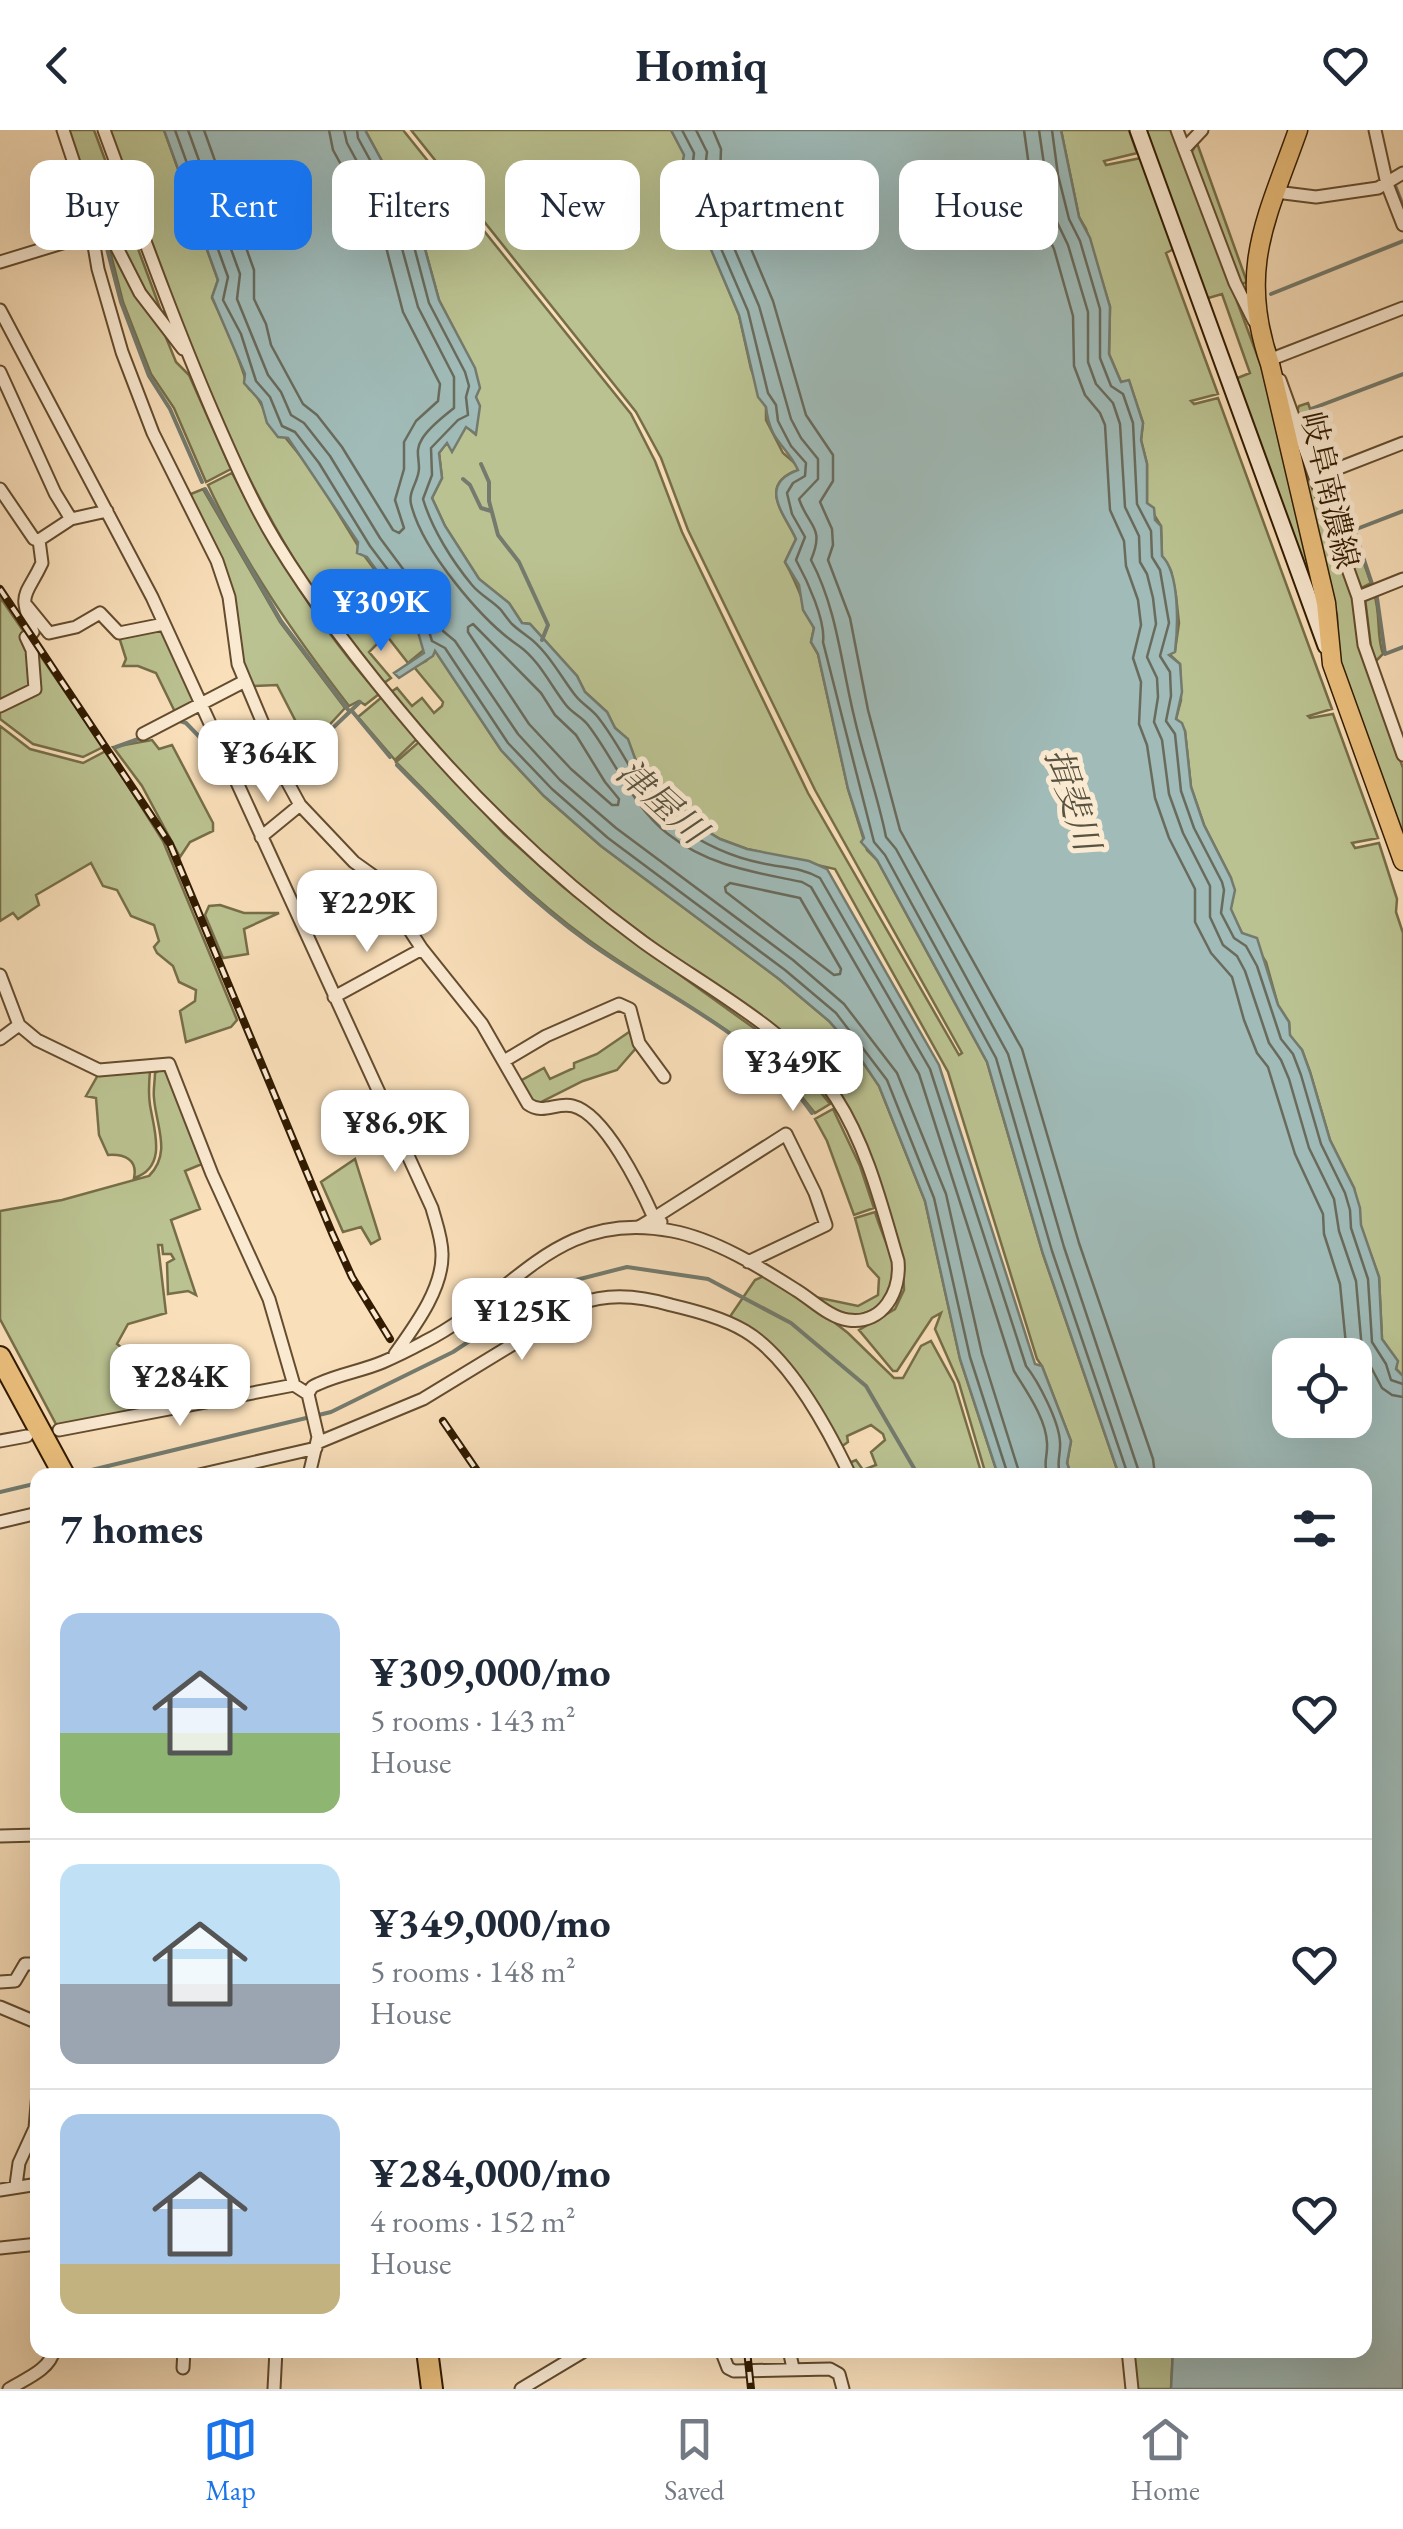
<!DOCTYPE html>
<meta charset="utf-8">
<style>
body{margin:0;font-family:"EB Garamond","Noto Serif JP",serif;background:#f6f6f7;color:#1f2937;height:100vh;display:flex;flex-direction:column;font-size:38px;white-space:nowrap}
*{box-sizing:border-box;margin:0}
p{font-size:32px;color:#747a83}
.icon{flex:none;width:55px;height:55px;fill:none;stroke:currentColor;stroke-width:2;stroke-linecap:round;stroke-linejoin:round}
.map{position:relative;flex:1;overflow:hidden}
.panel{position:absolute;left:30px;top:1338px;width:1342px;height:890px;display:flex;flex-direction:column;background:#fff;border-radius:20px;box-shadow:0 10px 40px #0002}
.panel>*{flex:none}
.hud{position:absolute;left:30px;top:30px;width:1345px;height:90px;display:flex;gap:20px}
.buttons{position:absolute;left:1272px;top:1208px;display:grid;gap:20px}
.buttons a{display:grid;place-items:center;width:100px;height:100px;border-radius:20px;background:#fff;box-shadow:0 10px 40px #0002;font-size:50px}
.price{position:absolute;translate:-50% -85px;padding:0 22px;border-radius:20px;background:#fff;color:#222;font-size:32px;line-height:65px;filter:drop-shadow(0 2px 5px #0008)}
.price::after{content:'';position:absolute;left:50%;top:60px;width:30px;height:22px;margin-left:-15px;background:inherit;clip-path:polygon(0 0,100% 0,50% 100%)}
.price.on{background:#1a73e8;color:#fff}
ul{padding:0;list-style:none}
li{display:flex;align-items:center;gap:30px;height:250px;padding:0 30px}
li+li{border-top:2px solid #e0e1e3}
li span{display:grid;place-items:center;flex:none;width:280px;height:200px;border-radius:20px;color:#555}
li>.icon{margin-inline-start:auto}
span .icon{width:120px;height:120px;fill:#fffc;stroke-width:1}
li b{font-size:42px}
h2{display:flex;justify-content:space-between;align-items:center;height:120px;padding:0 30px;font-size:42px}
.chip{padding:0 35px;border-radius:20px;background:#fff;box-shadow:0 10px 40px #0002;font-size:35px;line-height:90px}
.chip.on{background:#1a73e8;color:#fff}
header{display:flex;justify-content:space-between;align-items:center;height:130px;padding:0 30px;background:#fff;font-size:45px;font-weight:700}
.menu{display:flex;justify-content:space-around;align-items:center;height:140px;border-top:2px solid #e0e1e3;background:#fff;font-size:28px;color:#747a83}
.menu a{display:grid;justify-items:center;gap:5px}
.menu .on{color:#1a73e8}
.map>svg:first-child{display:block}
</style>
<header><svg class="icon" aria-label="back" viewBox="0 0 24 24"><path d="M15 5l-7 7 7 7"/></svg>Homiq<svg class="icon" aria-label="heart" viewBox="0 0 24 24"><path d="M12 20l-8-8c-3-5 5-10 8-4 3-6 11-1 8 4z"/></svg></header>
<div class="map">
<svg width="1403" height="2259" viewBox="0 0 1403 2259">
<rect width="100%" height="100%" fill="#f9dfba"/>
<filter id="stains"><feTurbulence type="fractalNoise" baseFrequency=".002" numOctaves="4"/><feColorMatrix values="0 0 0 0 .2 0 0 0 0 .09 0 0 0 0 .02 0 0 0 .5 -.17"/></filter>
<radialGradient id="worn" r=".72"><stop offset=".6" stop-color="#630" stop-opacity="0"/><stop offset="1" stop-color="#630" stop-opacity=".3"/></radialGradient>
<path fill="#bbc291" stroke="#766e48" stroke-width="2.5" d="M68,0H94L167,197L103,97Z
M109,0H164L218,150L212,168L231,207L249,259L255,263L267,285L311,339L363,424L416,495L425,519L408,533L376,492L368,497L378,513L369,522L391,548L384,553C356,517 326,481 302,442C216,306 165,150 109,0Z
M365,0H403L631,284L655,331L682,402L808,663L959,925L962,923L815,660L688,400L661,328L636,282L411,0H671L685,25L698,87L739,185L751,239L766,277V290L783,323L797,335L798,340C756,355 786,386 796,409L785,432C798,454 804,476 814,498L811,512L818,524L848,659L867,720L877,730L987,932L1043,1124L1119,1345H1071L1067,1333L1071,1311L1042,1236L1037,1229L948,942L835,739L747,719L720,709L681,685L636,631L627,609L615,598L607,582L585,562L577,546L530,494L522,493L509,473L479,449L445,396L432,368L442,348L439,323L447,312L452,320L466,296L475,304L474,238L439,170L420,101Z
M1061,0H1129L1137,23L1104,31L1106,35L1141,28L1174,119L1166,123L1218,264L1191,271L1194,274L1218,268L1332,579L1308,586L1310,588L1333,584L1378,708L1352,713L1355,718L1379,713L1397,769L1396,782L1403,803V1246L1396,1239L1397,1231L1382,1209L1379,1147L1360,1095L1354,1058L1330,1010L1310,942L1302,920L1290,906L1289,892L1278,875L1266,832L1250,807L1242,803L1230,780L1231,748L1204,695L1191,657L1185,601L1176,589L1181,570L1180,534L1169,524L1175,521L1179,493L1176,466L1171,441L1162,426L1161,396L1147,373V334L1141,310L1143,293L1129,251L1121,252L1109,224L1110,177L1086,99L1079,87Z
M1144,0H1173L1272,265L1321,488L1235,249L1250,243L1222,164L1205,169Z
M1197,13L1247,152L1242,154L1238,151L1191,23Z
M106,105L165,205L176,232L189,245L231,339L206,352L174,278L151,244L123,172Z
M1287,271L1359,482L1360,518L1403,638V714L1339,538L1337,485L1324,445Z
M1308,273L1332,338L1323,341L1317,338L1296,283L1299,276Z
M232,343C274,422 319,498 379,564L365,575L359,571L349,576C295,506 246,436 208,355Z
M1332,344L1371,453L1359,459L1321,354L1325,347Z
M203,359L280,492L345,578L309,617L277,555L251,556L240,532L232,466L186,366Z
M1374,464C1381,483 1376,505 1383,524L1373,534L1365,468Z
M0,467L24,502L33,556L0,573Z
M161,498L195,572L176,584L156,543L138,536H123L126,529L119,507Z
M33,515L103,617L83,627L33,614L0,589V579L34,564Z
M435,520L501,620L544,666L601,716L779,849L829,891L856,922L879,956L925,1071L960,1229L998,1345H986L959,1253L935,1199L941,1183L932,1188L897,1241H893L859,1200L895,1179L904,1160L903,1130L873,1038L804,924L569,749L468,650L391,562L397,558L412,576L422,568L434,583L442,576L443,572L414,537L426,531Z
M382,567L417,609L395,630L358,587Z
M0,596L30,619L83,633L106,621L163,711L237,890L231,897L186,912L180,881L195,871L196,860L179,852L173,836L157,823L154,817L159,811L154,795L131,786L117,760L103,756L91,733L36,765L39,775L18,789L13,783L0,791Z
M152,610L159,619L172,615L213,693V701L190,712L180,727L142,656L113,617Z
M419,612L504,704L562,756L634,812L790,924L830,974L815,983C750,899 668,869 586,808C516,757 457,693 396,632Z
M220,775L244,783H279L244,799L248,824L223,828L205,785L209,776Z
M632,900L637,917L617,940L583,951L537,974L530,970L520,951L544,938L550,949L574,938V933L597,924Z
M162,939L169,945L202,1034L185,1041L200,1079L171,1090L196,1165L188,1161L168,1164L167,1133L174,1129L171,1124H163L162,1115H158L166,1183L128,1194L117,1214L144,1236L143,1250L132,1266V1272L176,1267L189,1269V1273L57,1296L0,1189V1081L62,1070L149,1046C172,1023 156,996 154,968C153,960 155,951 155,943Z
M150,941C149,952 148,963 150,975C154,1000 168,1037 134,1048C138,1029 124,1024 108,1025L99,1005L96,968L86,966L98,945Z
M833,979L860,1036L874,1078L854,1085L827,1011L815,989Z
M355,1029L380,1109L371,1114L361,1097L343,1102L321,1052Z
M875,1082C880,1100 890,1119 894,1136C900,1160 875,1187 851,1185C838,1183 826,1174 815,1167L858,1176L878,1165L879,1148L868,1136L855,1088Z
M764,1146L799,1165L848,1203L894,1248H903L921,1216L931,1211L954,1253L982,1345H855L849,1333L856,1330L863,1340L876,1335L871,1322L885,1310L883,1304L871,1295L847,1306L848,1312L841,1317L813,1271L729,1188L755,1150Z
M1132,2220H1173L1171,2259H1137Z"/>
<path fill="#a0bbb8" stroke="#747b6e" stroke-width="2.5" fill-rule="evenodd" d="M164,0H365L420,101L439,170L475,238L480,258L476,267L480,276L476,304L466,297L452,322L447,313L439,323L442,348L432,368L445,396L479,449L509,473L522,493L530,494L577,546L585,562L607,582L615,598L628,609L636,631L681,685L720,709L747,719L809,731L827,739L939,935L1035,1234L1042,1236L1071,1311L1067,1333L1071,1345H998L960,1229L925,1071L879,956L856,922L829,891L779,849L601,716L544,666L501,620L435,521L433,526L399,548L394,543L424,523L416,495L367,427L357,423L358,412L288,308L278,307L267,293L261,272L244,253L245,244L212,167L218,150Z
M671,0H1061L1079,87L1090,108L1110,177L1109,224L1121,252L1129,250L1143,293L1141,310L1147,334V373L1154,378L1155,390L1161,396L1162,426C1180,443 1178,497 1175,522L1169,525L1180,534L1182,562L1176,589L1182,593L1185,601L1191,657L1204,695L1231,748L1235,760L1231,779L1242,803L1257,808L1278,875L1289,892L1290,905L1302,920L1310,942L1330,1010L1354,1058L1360,1078L1361,1095L1379,1147L1382,1209L1398,1231L1396,1239L1403,1246V2259H1171L1173,2220H1365V1345H1119L1043,1124L987,932L877,730L861,712L864,708L848,659L818,524L811,512L814,498L803,480L799,455L785,432L796,409C786,386 756,355 798,340C786,314 770,313 766,277L758,267L739,185L680,47L684,25ZM1290,1225H1355V1290H1290Z"/>
<g fill="none" stroke-linecap="round" stroke-linejoin="round">
<path stroke="#696b5c" stroke-width="2.5" d="M175,0L228,147L223,170L241,204L256,251L270,267L282,296L295,302L319,333L370,416L425,489L432,511L445,518L508,613L552,659L608,708L785,840L836,883L887,950L934,1068L970,1227L1008,1345
M188,0L240,144L237,169L268,245L281,262L291,285L304,293L330,326L380,408L435,482L443,501L455,511L518,604L560,650L616,698L793,830L844,874L897,943L946,1064L982,1224L1020,1345
M204,0L254,140V169L266,194L271,215L303,274L317,285L342,317L393,400L399,403L404,398L395,370L404,339V312L416,291L438,271L440,254L403,182L386,117L333,20L329,0
M344,0L347,13L400,111L418,177L454,247V278C443,287 429,297 422,309C415,320 419,327 419,338C419,351 408,361 411,374C422,420 482,491 519,516C539,530 551,556 566,575C572,583 582,587 588,595C615,630 632,676 668,704C708,736 754,742 802,752L811,757L919,944L1014,1241C1026,1261 1046,1288 1047,1313C1048,1325 1043,1333 1047,1345
M357,0L358,8L411,105L429,173L465,242L469,256L466,267L468,285L458,290L431,318L432,345L423,369C432,399 452,431 472,455C480,465 493,471 501,480C513,496 511,494 527,506C547,520 561,547 575,565C581,573 590,578 597,586C625,620 640,668 678,696C702,713 732,727 761,733C782,738 801,737 820,748L930,939L1026,1236C1038,1251 1059,1291 1060,1312C1061,1325 1056,1332 1060,1345
M682,0L694,23L691,49L748,181L768,263L776,275L778,291L791,316L806,333L805,346L793,353L787,363L792,384L805,407L796,430C807,450 826,491 823,512L874,712L885,725L996,928L1052,1121L1128,1345
M696,0L707,22L704,48L759,176L791,289L801,308L818,329V349L799,369C809,398 825,396 811,430C837,479 841,533 854,586C863,627 878,666 886,707L896,719L1008,924L1064,1117L1140,1345
M713,0L721,19L720,45L773,171L806,285L833,325V351L820,372L832,399L833,415L828,430L850,488L868,580L900,700L1022,919L1079,1113L1153,1329L1155,1345
M1024,0L1031,51L1043,96L1054,119L1073,186L1074,236L1085,265L1100,283L1105,295L1110,380L1124,411L1126,436L1138,470L1141,495L1133,528L1141,552L1139,594L1147,615L1155,668L1169,708L1195,759V792L1211,823L1232,847L1244,890L1257,923L1268,937L1295,1024L1323,1084L1324,1104L1340,1154L1347,1225
M1039,0L1046,48L1057,92L1068,115L1088,182V232L1096,254L1113,273L1120,294L1125,377L1139,406L1140,432L1147,444L1153,468L1156,494L1147,527L1157,548L1158,567L1154,592L1162,610L1169,664L1183,703L1210,756V787L1223,815L1237,826L1245,841L1269,913L1281,930L1289,949L1309,1018L1334,1069L1339,1101L1356,1151L1362,1220L1382,1258L1392,1265L1403,1267
M1052,0L1058,45L1069,89L1080,111L1100,179V228L1111,256L1123,264L1133,293L1137,374L1151,401L1152,427L1160,440L1169,493L1160,526L1170,542L1171,566L1166,591L1175,604L1181,661L1194,698L1222,752L1224,760L1221,783L1234,808L1246,816L1257,836L1281,909L1293,924L1301,945L1321,1014L1345,1063L1350,1080L1351,1098L1368,1149L1372,1212L1386,1234L1391,1250L1403,1254
M473,494L541,563L555,585L576,605L605,652L619,669L618,675H612L571,639L529,594L468,502V497Z
M730,753L800,768L841,839L840,844L834,845L726,762L725,757Z"/>
<path stroke="#747b6e" stroke-width="4" d="M1394,53L1403,76
M104,107L121,172L149,246L170,279L202,352
M1271,164L1403,111
M481,334L489,352V371L498,405L519,432L548,495L542,510
M1332,337L1311,279L1403,244
M1335,348L1353,400
M463,349L470,355L481,378L491,381
M205,359L281,491L349,581
M1372,454L1354,400L1403,381
M1377,468L1385,524L1403,517
M352,581L390,627
M180,591L186,593L218,626
M116,617L144,607
M230,623L269,614
M287,635L317,613L360,572
M397,635C458,697 518,761 588,812C665,867 757,904 812,983
M71,1345L331,1282L453,1222L525,1174L568,1152L627,1137L708,1149L791,1193L866,1256L918,1345
M0,1362L38,1353"/>
<g stroke="#644c2e" stroke-width="15">
<path id="minor" d="M63,0L97,102L92,104L98,139L122,222L153,303L217,431L229,467L238,534L288,653L300,675L354,732L375,747L422,819L482,894L528,974C543,985 556,972 573,976C605,984 641,1059 654,1088L639,1097
M104,0C139,95 173,190 213,283C232,326 251,371 276,412C318,481 369,545 421,606C487,682 561,752 643,812C708,859 791,900 836,968C867,1016 882,1077 898,1131C901,1160 884,1195 848,1190C830,1188 811,1169 796,1160C760,1137 715,1109 672,1101C554,1078 514,1167 424,1212C411,1219 397,1226 383,1232C362,1241 339,1244 318,1254C311,1257 312,1257 308,1264
M1177,0L1235,153L1254,191
M1375,0L1387,54L1403,95
M1184,19L1202,0
M1276,62L1316,67L1378,58L1403,43
M97,102L105,101L111,106L140,163L183,219
M0,132L92,104
M0,180L152,467L432,1078C436,1093 442,1108 442,1124C443,1159 414,1197 395,1224
M1269,230L1403,178
M0,242L55,363L71,389
M1280,250L1358,467L1364,515L1403,625
M1316,347L1403,313
M0,359L34,409L39,410
M1358,467L1403,449
M27,476L49,503L76,497L100,483L119,503L164,494
M33,502C18,460 25,469 42,433L39,410L71,389L107,381
M0,576L35,559L32,520L26,507
M143,604L245,551
M261,707L300,675
M0,845L19,895L37,910L99,940L169,934L212,1044L269,1169L294,1255
M334,867L422,819
M0,909L19,895
M504,931L546,906L619,874L630,879L639,913L664,947
M661,1092L654,1088L786,1004L815,1063L826,1095L748,1132
M59,1300L294,1255L308,1264L318,1307L309,1345
M0,1311L27,1306
M317,1313L423,1269L579,1174C609,1162 641,1166 671,1175C696,1181 723,1188 745,1201C789,1227 828,1299 850,1345
M199,1345L316,1318
M0,1392L38,1383
M0,1706L38,1705
M0,1852L15,1851L25,1834H38
M0,1877L38,1893
M16,2055L19,2033L35,1998L38,1962
M0,2060L38,2054
M0,2118L38,2114
M721,2220L728,2238L734,2241L830,2239L839,2244L843,2259
M789,2220L793,2238
M1128,2220L1132,2259
M183,2238L184,2220
M9,2259C25,2249 50,2240 54,2220
M274,2259L276,2220
M521,2259L586,2220"/>
</g>
<g stroke="#321b00" stroke-width="19">
<path id="secondary" d="M1138,0L1326,516"/>
</g>
<g stroke="#321b00" stroke-width="21">
<path id="primary" d="M1298,0C1267,88 1237,139 1270,234L1326,473L1332,534L1403,731"/>
</g>
<g stroke="#321b00" stroke-width="24">
<path id="trunk" d="M0,1227L64,1345
M427,2220L432,2259"/>
</g>
<use href="#minor" stroke="#fbead2" stroke-width="11"/>
<use href="#secondary" stroke="#fbead2" stroke-width="15"/>
<use href="#primary" stroke="#ecc07d" stroke-width="18"/>
<use href="#trunk" stroke="#ecc07d" stroke-width="20"/>
<g stroke="#321b00" stroke-width="8">
<path id="rail" d="M0,459L170,714L332,1103L352,1147L390,1209
M443,1291L480,1345
M747,2220L751,2259"/>
</g>
<use href="#rail" stroke="#fbead2" stroke-width="4" stroke-dasharray="11" stroke-linecap="butt"/>
</g>
<g text-anchor="middle" dominant-baseline="central" stroke-width="10" stroke-linejoin="round" paint-order="stroke">
<g font-size="32" fill="#321b00" stroke="#fbead2">
<text transform="translate(1330 360) rotate(77)">岐阜南濃線</text>
</g>
<g font-size="35" font-style="italic" fill="#585340" stroke="#fbead2">
<text transform="translate(1073 669) rotate(72)">揖斐川</text>
<text transform="translate(662 671) rotate(42)">津屋川</text>
</g>
</g>
<rect width="100%" height="100%" filter="url(#stains)"/>
<rect width="100%" height="100%" fill="url(#worn)"/>
</svg>
<div class="buttons">
<a><svg class="icon" aria-label="locate" viewBox="0 0 24 24"><circle cx="12" cy="12" r="6"/><path d="M12 2v4M12 18v4M2 12h4M18 12h4"/></svg></a>
</div>
<b class="price on" style="left:381px;top:524px">¥309K</b>
<b class="price" style="left:268px;top:675px">¥364K</b>
<b class="price" style="left:367px;top:825px">¥229K</b>
<b class="price" style="left:793px;top:984px">¥349K</b>
<b class="price" style="left:395px;top:1045px">¥86.9K</b>
<b class="price" style="left:522px;top:1233px">¥125K</b>
<b class="price" style="left:180px;top:1299px">¥284K</b>
<div class="hud">
<a class="chip">Buy</a>
<a class="chip on">Rent</a>
<a class="chip">Filters</a>
<a class="chip">New</a>
<a class="chip">Apartment</a>
<a class="chip">House</a>
</div>
<section class="panel">
<h2>7 homes<svg class="icon" aria-label="filters" viewBox="0 0 24 24"><path d="M4 7h16M4 17h16"/><circle cx="9" cy="7" r="2"/><circle cx="15" cy="17" r="2"/></svg></h2>
<ul>
<li><span style="background:linear-gradient(#a9c7e8 60%,#8fb573 0)"><svg class="icon" aria-label="home" viewBox="0 0 24 24"><path d="M3 11l9-7 9 7M6 9v11h12V9"/></svg></span><div><b>¥309,000/mo</b><p>5 rooms · 143 m²</p><p>House</p></div><svg class="icon" aria-label="heart" viewBox="0 0 24 24"><path d="M12 20l-8-8c-3-5 5-10 8-4 3-6 11-1 8 4z"/></svg></li>
<li><span style="background:linear-gradient(#bfe0f5 60%,#9aa5b1 0)"><svg class="icon" aria-label="home" viewBox="0 0 24 24"><path d="M3 11l9-7 9 7M6 9v11h12V9"/></svg></span><div><b>¥349,000/mo</b><p>5 rooms · 148 m²</p><p>House</p></div><svg class="icon" aria-label="heart" viewBox="0 0 24 24"><path d="M12 20l-8-8c-3-5 5-10 8-4 3-6 11-1 8 4z"/></svg></li>
<li><span style="background:linear-gradient(#a9c7e8 75%,#c2b280 0)"><svg class="icon" aria-label="home" viewBox="0 0 24 24"><path d="M3 11l9-7 9 7M6 9v11h12V9"/></svg></span><div><b>¥284,000/mo</b><p>4 rooms · 152 m²</p><p>House</p></div><svg class="icon" aria-label="heart" viewBox="0 0 24 24"><path d="M12 20l-8-8c-3-5 5-10 8-4 3-6 11-1 8 4z"/></svg></li>
</ul>
</section>
</div>
<nav class="menu">
<a class="on"><svg class="icon" aria-label="map" viewBox="0 0 24 24"><path d="M3 6l6-2 6 2 6-2v14l-6 2-6-2-6 2zM9 4v14M15 6v14"/></svg>Map</a>
<a><svg class="icon" aria-label="saved" viewBox="0 0 24 24"><path d="M7 4h10v16l-5-4-5 4z"/></svg>Saved</a>
<a><svg class="icon" aria-label="home" viewBox="0 0 24 24"><path d="M3 11l9-7 9 7M6 9v11h12V9"/></svg>Home</a>
</nav>
